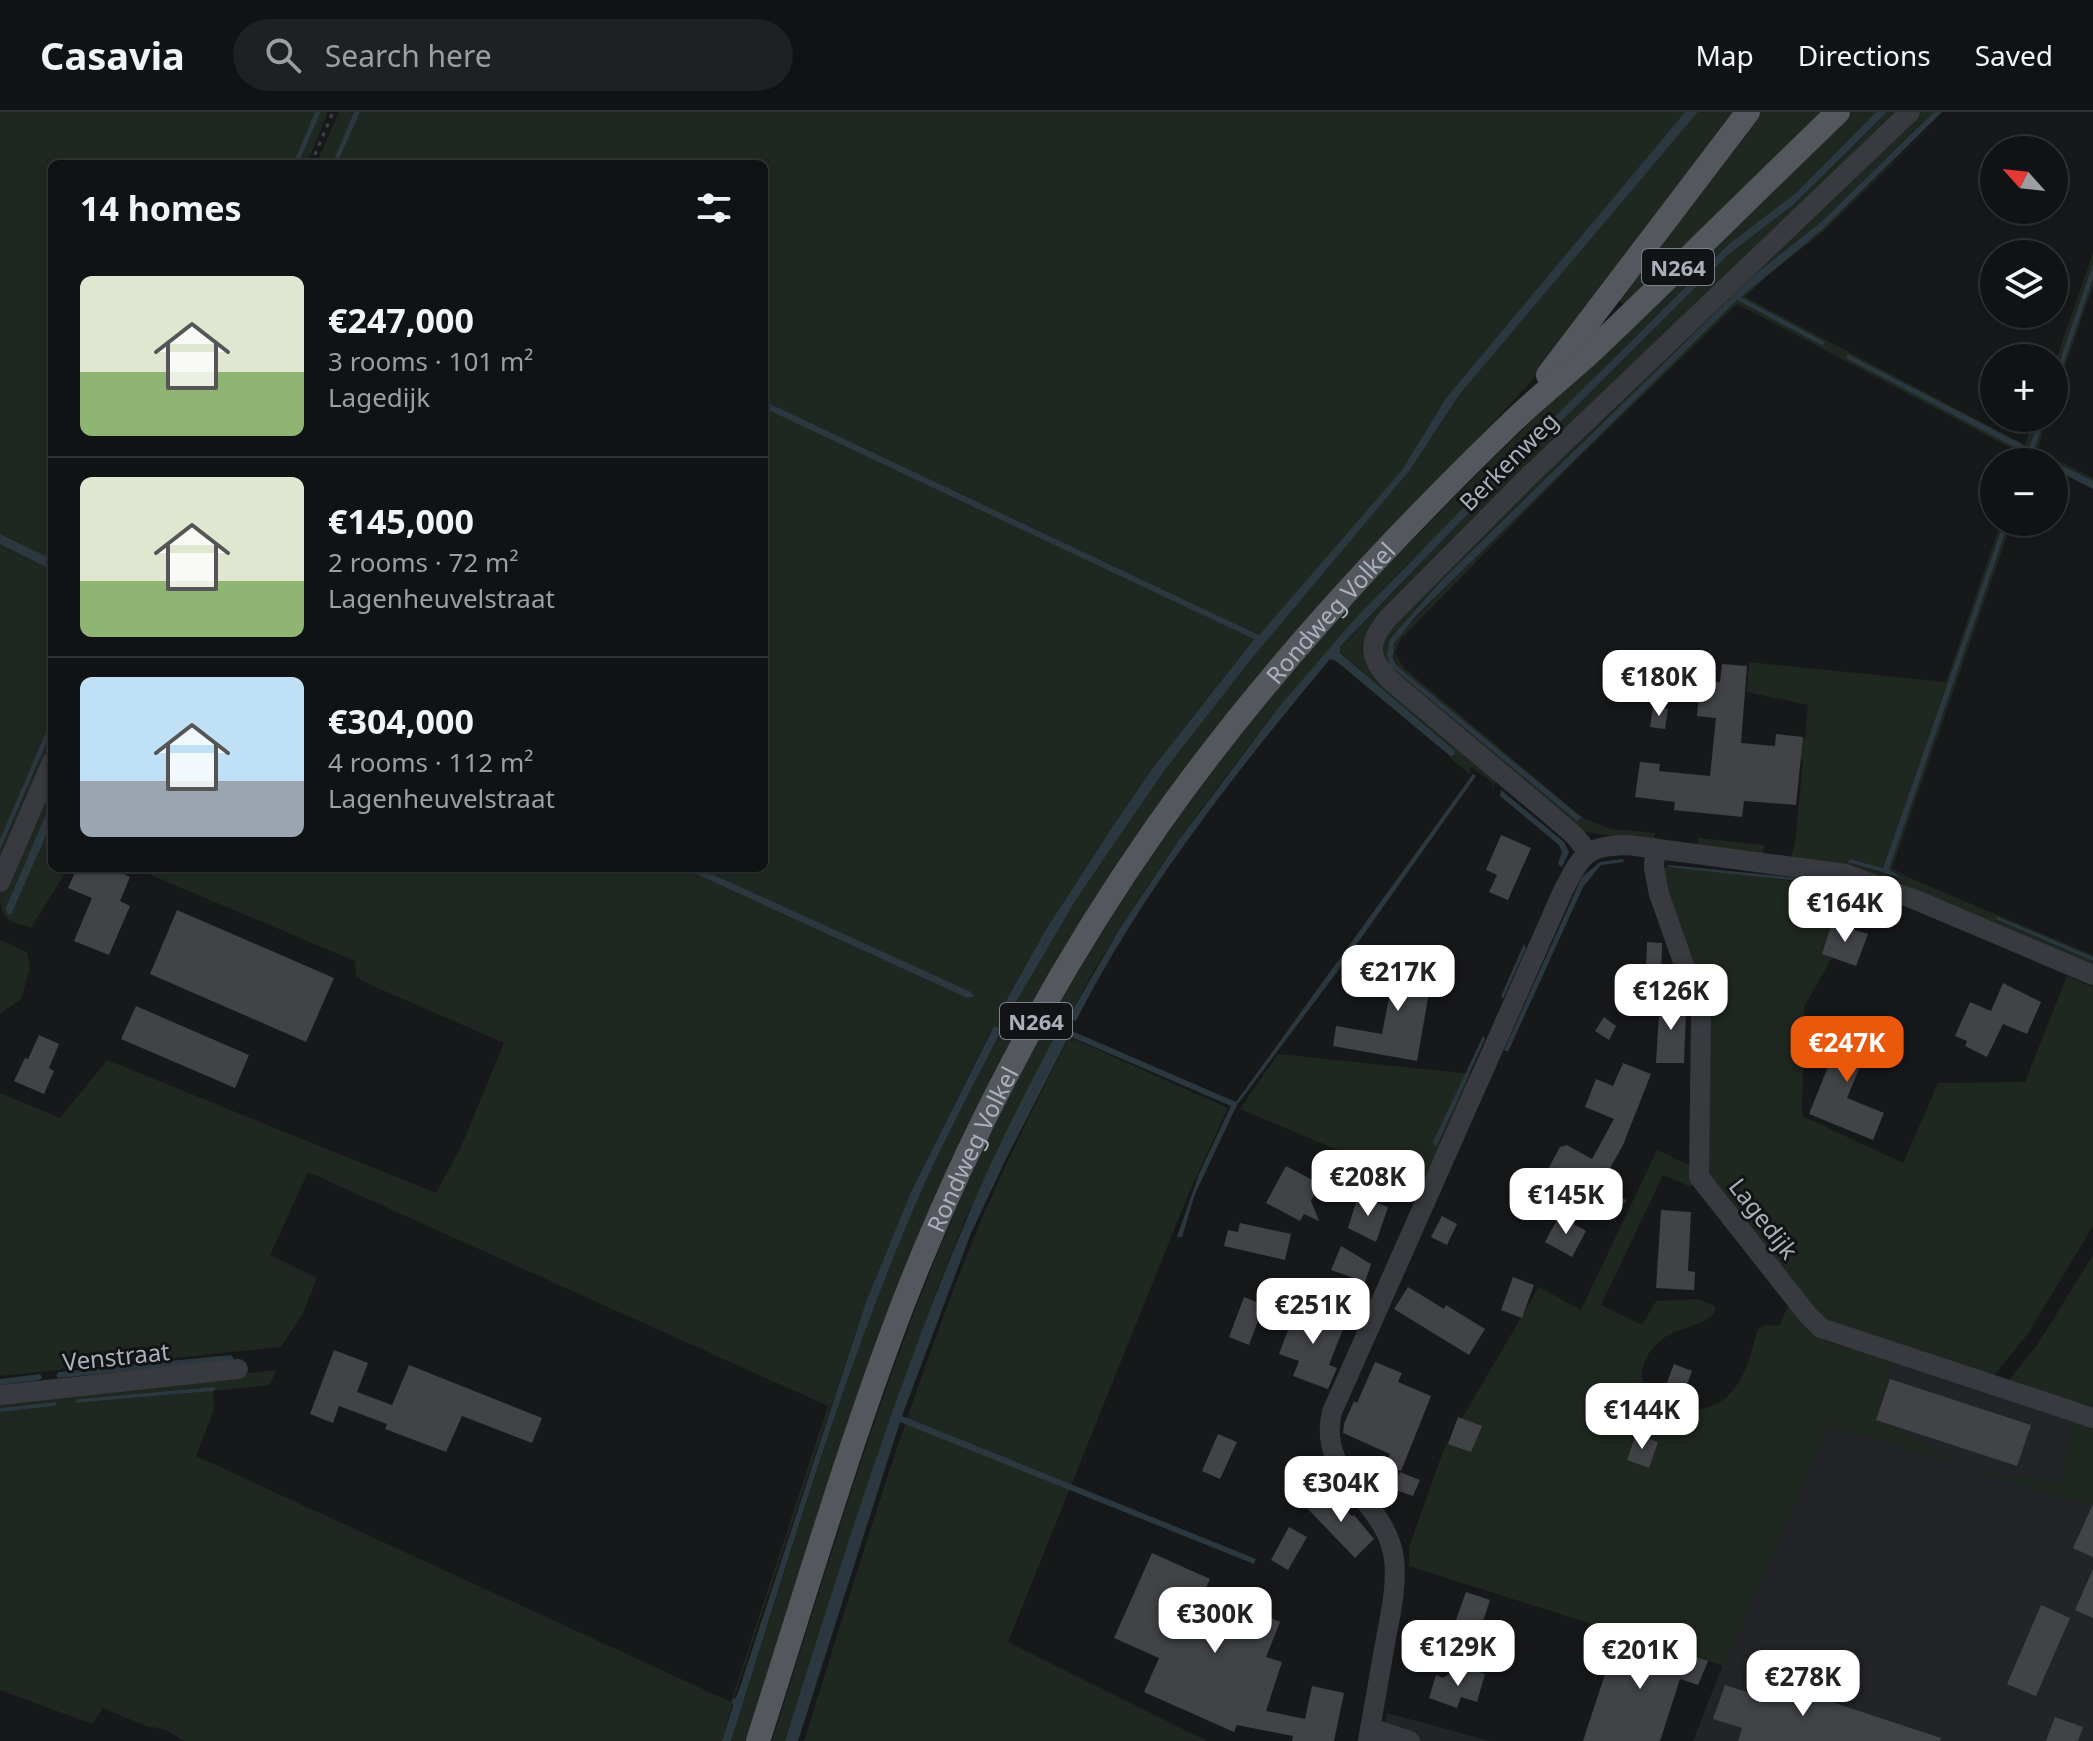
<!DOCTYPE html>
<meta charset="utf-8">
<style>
body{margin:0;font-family:"Noto Sans",sans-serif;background:#1e2022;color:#f1f3f6;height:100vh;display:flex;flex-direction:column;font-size:30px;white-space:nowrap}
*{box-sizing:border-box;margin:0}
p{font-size:26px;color:#9c9ea0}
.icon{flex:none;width:44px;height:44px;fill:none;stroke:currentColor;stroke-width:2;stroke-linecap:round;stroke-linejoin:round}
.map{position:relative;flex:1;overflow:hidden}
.panel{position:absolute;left:48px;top:48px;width:720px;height:712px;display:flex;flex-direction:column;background:#111214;border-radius:12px;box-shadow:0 2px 6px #0004,0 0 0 2px #303234}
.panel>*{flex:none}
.needle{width:52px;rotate:297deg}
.tools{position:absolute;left:1980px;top:24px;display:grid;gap:16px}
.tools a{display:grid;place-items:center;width:88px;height:88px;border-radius:50%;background:#111214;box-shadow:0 2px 6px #0004,0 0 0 2px #303234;font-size:40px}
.price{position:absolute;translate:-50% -68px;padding:0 18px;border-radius:16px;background:#fff;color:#222;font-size:26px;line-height:52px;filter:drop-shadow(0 2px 4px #0008)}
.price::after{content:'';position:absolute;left:50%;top:48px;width:24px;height:18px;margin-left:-12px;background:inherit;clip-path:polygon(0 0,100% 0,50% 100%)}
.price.current{background:#ea580c;color:#fff}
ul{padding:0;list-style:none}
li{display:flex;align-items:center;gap:24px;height:200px;padding:0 32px}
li+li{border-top:2px solid #303234}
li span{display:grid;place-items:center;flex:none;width:224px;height:160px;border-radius:12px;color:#555}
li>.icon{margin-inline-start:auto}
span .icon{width:96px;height:96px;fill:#fffc;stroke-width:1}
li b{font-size:34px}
h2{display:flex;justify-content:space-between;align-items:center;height:96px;padding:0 32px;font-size:34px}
header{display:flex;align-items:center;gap:48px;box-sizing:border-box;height:112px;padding:0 40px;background:#111214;border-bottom:2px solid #303234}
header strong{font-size:38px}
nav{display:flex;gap:44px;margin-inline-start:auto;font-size:28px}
.search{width:560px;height:72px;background:#1e2022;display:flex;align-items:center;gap:20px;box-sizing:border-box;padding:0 28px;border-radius:44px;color:#9c9ea0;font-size:30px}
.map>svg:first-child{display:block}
</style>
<header>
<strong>Casavia</strong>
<div class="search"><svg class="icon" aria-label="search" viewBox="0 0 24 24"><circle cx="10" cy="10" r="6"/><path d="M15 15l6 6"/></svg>Search here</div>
<nav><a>Map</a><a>Directions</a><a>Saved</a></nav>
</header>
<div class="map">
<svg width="2093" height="1629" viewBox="0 0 2093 1629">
<rect width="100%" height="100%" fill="#17181a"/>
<path fill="#232427" d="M1852,1222L2093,1301V1629H1693Z
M1387,1601L1490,1629H1381Z"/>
<path fill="#1f2820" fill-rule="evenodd" d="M0,0H315L293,52H52V447L0,422Z
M321,0H328L308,49L307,52H298Z
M339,0H354L332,52H316Z
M360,0H1685L1446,286L1402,358L1259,523L764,289V52H337Z
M1698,0H1741L1536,264L1259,562L1218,615L1021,914L748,1629H731C791,1443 845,1252 924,1073C947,1022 974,972 1000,921L998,914L992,916L911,1080L866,1190L733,1589L722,1629H184L164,1617L146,1614L103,1596L92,1612L0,1578V1300L54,1294L56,1290L0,1296V1289L276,1258L270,1273L213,1279L214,1297L196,1344L731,1590L828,1294L308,1060L270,1143L317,1166L303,1201L281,1235L0,1264V981L60,1006L107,948L436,1081L461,1035L504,931L371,873L356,865L355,849L134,756H683L967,886L974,883L699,756H764V296L1254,526L1152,657L1111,717L1045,819L1001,898L1009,901L1077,786L1164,659L1253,545L1410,358L1459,283ZM214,1275L216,1276L213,1279L74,1291L78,1287Z
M1761,0H1825L1626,195L1616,185Z
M1845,0H1876L1797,80L1729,132L1397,463C1306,559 1222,662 1149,772C1123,813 1094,854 1073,898C1070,904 1072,907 1069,914L1066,912L1055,924L965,1108L936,1181L883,1327L785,1629H772C844,1401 911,1170 1023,957C1093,824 1177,700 1271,584C1345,493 1428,412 1511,329C1622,219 1733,109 1845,0Z
M1887,0H1903L1370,518L1362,534L1365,551L1498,665L1492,678L1493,672L1472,655L1469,658L1471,663L1449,645L1455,640L1340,540V536L1462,408L1729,142L1793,93Z
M1916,0H1934L1821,110L1753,164L1441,469L1390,527V554L1580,709L1581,706L1397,554L1392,538L1396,526L1511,408L1737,188L1824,234L1825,230L1740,185L1822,118L1945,0L1824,119L1772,160L1745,185L2025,333L2035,306H2040L2029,337L1849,242L1846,245L2027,342L2024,350H2022L2024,343L1737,192L1566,358L1400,528L1395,541L1404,556L1583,706L1611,717L1655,721L1653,730L1579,719L1386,560L1379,525L1385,515Z
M2093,141V152L2054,265V253Z
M2093,167V174L2054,287V280Z
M2045,306H2048L2037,338L2093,366V369L2037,340L2033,346L2040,350H2030Z
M2001,410H2004L1883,756L1849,747L1847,749L1898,767L1903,764L1889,757L2009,410H2012L1892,756L1912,767L2093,843V845L1996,806L2093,849V857L1791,747L1795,731L1803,648L1798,647L1800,626L1805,627L1808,593L1747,580L1749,550L1946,570Z
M0,432L52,458V606L0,727Z
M52,618V637L0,757V738Z
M52,662V688L5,800L12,801L52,710V756H68L31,816C7,809 0,807 0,781Z
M1698,726L1764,733L1763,744L1698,735Z
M1661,755L1714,759L1832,774L1868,782L1804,895L1802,1004L1903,1051L1938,971L2025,970L2067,864L2093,875V1114L2027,1223L1993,1265L1833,1218L1704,1071L1706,885L1703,869L1679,825Z
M0,828L27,840L30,856L21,887L0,902Z
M1069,925L1228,996L1188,1083L1008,1530L1207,1629H804C857,1461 907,1292 973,1128C1001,1059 1036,992 1069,925Z
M1278,942L1472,962L1423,1074L1240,997Z
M1657,1038L1693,1055L1691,1075L1663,1063L1601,1193L1642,1213L1656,1189L1698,1187L1715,1194V1201C1700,1218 1672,1212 1652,1237C1614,1287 1692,1317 1728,1284C1746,1267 1751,1240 1758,1217L1765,1213L1779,1214L1789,1192L1815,1222L1827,1229L1892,1250L1876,1307L1974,1358L2064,1371L2071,1304L2093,1311V1395L1829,1313L1724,1554L1409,1454V1435L1444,1337L1539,1175L1581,1198Z
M2093,1143V1295L2008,1269L2038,1232Z"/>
<path fill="#2c383f" d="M315,0H321L298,52H293Z
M354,0H360L337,52H332Z
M1685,0H1698L1459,283L1410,358L1253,545L1164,659L1077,786L1010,900L1001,898L1045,819L1111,717L1152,657L1254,527L764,296V289L1259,523L1402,358L1446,286Z
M1876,0H1887L1793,93L1729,142L1462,408L1340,535V541L1455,639L1454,643L1450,644L1336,549L1330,547C1236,660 1143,777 1076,909L1071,907V901L1119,818L1179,728L1279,595L1353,509L1465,394L1729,132L1797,80Z
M1934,0H1942L1822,118L1741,185L1825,230L1823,234L1737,188L1417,503L1394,531L1393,546L1397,554L1582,706L1577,709L1390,554L1387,543L1390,527L1441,469L1753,164L1821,110Z
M2093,152V167L2054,280V265Z
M1848,242L2029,336L2040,306H2045L2030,350H2024L2027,342L1846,246Z
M2036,340L2093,369V377L2054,357V350H2040L2033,346Z
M2004,410H2009L1889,757L1904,767L1848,750L1849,747L1883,756Z
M0,422L52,447V458L0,432Z
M52,606V618L0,738V727Z
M1473,662L1476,664L1337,860L1237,993L1195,1082L1182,1125H1177L1199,1062L1231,994L1069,924L1007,1045L971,1121L902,1304L1256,1447L1254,1452L900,1310L798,1629H785C840,1455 894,1279 965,1111C991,1047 1023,985 1055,924L1066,912L1072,919L1236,990Z
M1501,678L1564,730L1569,740L1562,755L1558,752L1562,740L1559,733L1500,684Z
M52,688V710L12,801L9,803L5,798Z
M1623,747L1624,750L1601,753L1583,775L1508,940L1504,938L1582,765L1600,750Z
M1669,753L1821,768L1852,777L1848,779L1808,770L1667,755Z
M683,756H699L971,880L974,884L967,886Z
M1998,805L2093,845V849L1996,807Z
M1524,832L1526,836L1503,887L1501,884Z
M994,914L1000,916V921C974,972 947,1022 924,1073C845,1252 790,1443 731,1629H722L733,1594L732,1589L737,1584L866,1190L911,1080Z
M1483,924L1485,927L1436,1035L1433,1030Z
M231,1243L234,1247L232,1249L58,1266L56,1263L59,1260Z
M40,1262L42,1266L39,1268L0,1273V1267Z
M214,1275L216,1277L213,1279L74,1291L78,1287Z
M55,1290L57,1292L54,1294L0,1300V1296Z"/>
<path fill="#414347" d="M1722,552L1747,554L1741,631L1775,634L1776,622L1803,625L1796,693L1744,689L1742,705L1674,698L1675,690L1635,685L1640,650L1660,652L1659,659L1710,664L1716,606L1697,604L1700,569L1720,570Z
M1653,594L1668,597L1665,617L1650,615Z
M1501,723L1531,736L1508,788L1489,780L1497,763L1486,758Z
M77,756H111L130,765L120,789L130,794L109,843L74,829L92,786L68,776Z
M177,798L334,866L306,930L150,862Z
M1832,811L1868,822L1856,854L1822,842Z
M1647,830L1662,831L1661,876L1626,875L1627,857H1646Z
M1398,840L1435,846L1417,949L1333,934L1336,914L1382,922Z
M2003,871L2041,890L2027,922L2003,912L1987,945L1965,934L1967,929L1955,924L1970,890L1991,899Z
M1660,887L1682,888L1686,897L1684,951H1656Z
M136,894L249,943L235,976L121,927Z
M1604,905L1616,914L1609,928L1595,919Z
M1848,905L1876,917L1847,986L1884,1001L1873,1028L1809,1002Z
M39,923L59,932L49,956L54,959L44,982L14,969L25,946L28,947Z
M1623,951L1651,962L1623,1033L1600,1074L1626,1088L1625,1091L1578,1083L1569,1100L1535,1081L1560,1035L1567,1033L1592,1047L1614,1007L1585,995L1596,967L1613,974Z
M1286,1054L1320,1072L1311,1089L1319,1109L1304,1102L1300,1109L1266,1091Z
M1358,1084L1388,1095L1376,1130L1348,1116Z
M1661,1098L1691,1100L1688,1159L1695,1160L1694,1178L1656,1176Z
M1442,1104L1457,1112L1447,1133L1431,1125Z
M1559,1104L1586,1119L1572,1145L1545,1130Z
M1240,1111L1291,1122L1285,1148L1224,1134L1228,1118L1238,1120Z
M1341,1134L1371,1152L1365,1170L1331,1158Z
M1513,1165L1534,1173L1522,1206L1501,1198Z
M1408,1175L1444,1197L1446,1193L1485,1217L1469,1243L1394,1197Z
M1244,1185L1264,1193L1249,1233L1229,1225Z
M1297,1194L1345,1212L1329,1253L1337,1256L1328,1277L1293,1264L1299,1249L1279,1242Z
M334,1238L368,1251L357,1280L392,1293L409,1253L542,1306L532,1331L462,1304L446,1340L385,1317L387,1312L339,1294L333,1311L310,1302Z
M1375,1250L1402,1261L1398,1270L1431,1284L1401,1359L1386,1353L1390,1342L1343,1321L1344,1312L1354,1289L1357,1291Z
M1674,1252L1692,1259L1679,1293L1661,1286Z
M1890,1267L2031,1313L2017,1354L1876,1308Z
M1458,1305L1482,1314L1471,1340L1448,1332Z
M1218,1322L1237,1330L1220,1367L1202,1359Z
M1636,1322L1658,1330L1649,1356L1627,1348Z
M1400,1360L1420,1368L1413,1384L1393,1377Z
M1325,1378L1352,1404L1354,1403L1374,1427L1355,1446L1307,1396Z
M2093,1392V1445L2073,1436Z
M1289,1415L1307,1425L1288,1458L1271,1448Z
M1152,1441L1210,1467L1206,1476L1280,1510L1266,1545L1282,1550L1266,1599L1305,1607L1312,1574L1344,1581L1334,1629H1292L1293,1624L1237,1613L1234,1620L1144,1580L1159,1546L1114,1526Z
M2093,1457V1506L2075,1498Z
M1466,1480L1490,1488L1479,1521L1454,1513Z
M2041,1493L2070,1506L2036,1584L2007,1572Z
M1619,1520L1708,1549L1698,1573L1680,1567L1660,1629H1583Z
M1465,1555L1485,1562L1477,1590L1461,1585L1457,1596L1429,1586L1436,1563L1443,1566L1449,1562L1462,1567Z
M1756,1565L1941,1626L1940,1629H1738L1742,1616L1713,1607L1725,1573L1747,1580L1748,1576L1752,1577Z
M2055,1605L2083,1615L2078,1629H2046Z"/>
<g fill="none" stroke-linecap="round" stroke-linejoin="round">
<path stroke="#3e4146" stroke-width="3" stroke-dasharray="4 6" stroke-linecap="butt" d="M311,52L333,0"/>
<path stroke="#383a3f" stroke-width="20" d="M1655,736L1654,756L1659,782L1701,901L1699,1065L1807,1202L1821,1216L2093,1306
M1589,741L1574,723L1545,698L1391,569C1367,545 1367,529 1391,503L1528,365L1910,0
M0,770L52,650
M0,1283L238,1257
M1370,1616L1410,1629
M1368,1629C1374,1595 1380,1560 1386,1526C1391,1500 1397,1473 1394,1447C1387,1388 1316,1365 1332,1300L1563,779C1582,742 1586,734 1628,733L1846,762L1916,788L2093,863"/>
<g stroke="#54575e" stroke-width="24">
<path d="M1548,263L1748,0"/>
<path id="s1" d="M758,1629C805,1483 848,1335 903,1192C968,1025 1053,863 1156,716C1259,569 1383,435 1512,310C1538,285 1567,262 1594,237C1676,159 1756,79 1838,0"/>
</g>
</g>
<g text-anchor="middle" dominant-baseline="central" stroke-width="6" stroke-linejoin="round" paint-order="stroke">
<g fill="#121315" stroke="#7c8188" stroke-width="2">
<rect x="1642" y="137" width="72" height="36" rx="6"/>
<rect x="1000" y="891" width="72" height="36" rx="6"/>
</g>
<g font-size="22" font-weight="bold" fill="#a9b0ba">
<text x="1678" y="155">N264</text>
<text x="1036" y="909">N264</text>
</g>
<g font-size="24" fill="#a9b0ba" stroke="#121315">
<text transform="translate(1508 349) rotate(-45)">Berkenweg</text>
<text stroke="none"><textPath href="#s1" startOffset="1278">Rondweg Volkel</textPath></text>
<text stroke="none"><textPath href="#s1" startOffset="630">Rondweg Volkel</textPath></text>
<text transform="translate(1764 1106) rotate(52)">Lagedijk</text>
<text transform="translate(116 1244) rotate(-6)">Venstraat</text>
</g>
</g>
</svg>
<div class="tools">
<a><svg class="needle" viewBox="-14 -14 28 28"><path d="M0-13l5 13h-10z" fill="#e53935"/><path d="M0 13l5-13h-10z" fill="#9c9ea0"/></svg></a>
<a><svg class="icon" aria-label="layers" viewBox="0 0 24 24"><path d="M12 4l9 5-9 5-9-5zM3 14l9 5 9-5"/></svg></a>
<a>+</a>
<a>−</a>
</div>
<b class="price" style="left:1659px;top:606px">€180K</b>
<b class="price" style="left:1845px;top:832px">€164K</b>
<b class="price" style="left:1398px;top:901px">€217K</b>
<b class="price" style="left:1671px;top:920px">€126K</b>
<b class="price current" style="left:1847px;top:972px">€247K</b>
<b class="price" style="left:1368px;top:1106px">€208K</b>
<b class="price" style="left:1566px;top:1124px">€145K</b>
<b class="price" style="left:1313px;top:1234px">€251K</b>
<b class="price" style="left:1642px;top:1339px">€144K</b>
<b class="price" style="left:1341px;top:1412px">€304K</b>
<b class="price" style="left:1215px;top:1543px">€300K</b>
<b class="price" style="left:1458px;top:1576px">€129K</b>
<b class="price" style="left:1640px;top:1579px">€201K</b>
<b class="price" style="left:1803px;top:1606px">€278K</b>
<section class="panel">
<h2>14 homes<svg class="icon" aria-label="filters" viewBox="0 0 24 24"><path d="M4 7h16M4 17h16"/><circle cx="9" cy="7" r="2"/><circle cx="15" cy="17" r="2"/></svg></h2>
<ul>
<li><span style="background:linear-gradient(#dfe7d0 60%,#8fb573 0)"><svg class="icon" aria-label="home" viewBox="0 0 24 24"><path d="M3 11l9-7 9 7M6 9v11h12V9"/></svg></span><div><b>€247,000</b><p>3 rooms · 101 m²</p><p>Lagedijk</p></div></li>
<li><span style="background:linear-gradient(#dfe7d0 65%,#8fb573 0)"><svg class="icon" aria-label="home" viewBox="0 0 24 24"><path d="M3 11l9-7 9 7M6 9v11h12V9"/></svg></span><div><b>€145,000</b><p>2 rooms · 72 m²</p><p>Lagenheuvelstraat</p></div></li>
<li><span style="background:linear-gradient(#bfe0f5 65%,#9aa5b1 0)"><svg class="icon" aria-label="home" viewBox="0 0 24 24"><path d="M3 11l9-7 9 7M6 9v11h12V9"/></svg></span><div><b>€304,000</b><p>4 rooms · 112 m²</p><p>Lagenheuvelstraat</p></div></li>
</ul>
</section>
</div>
